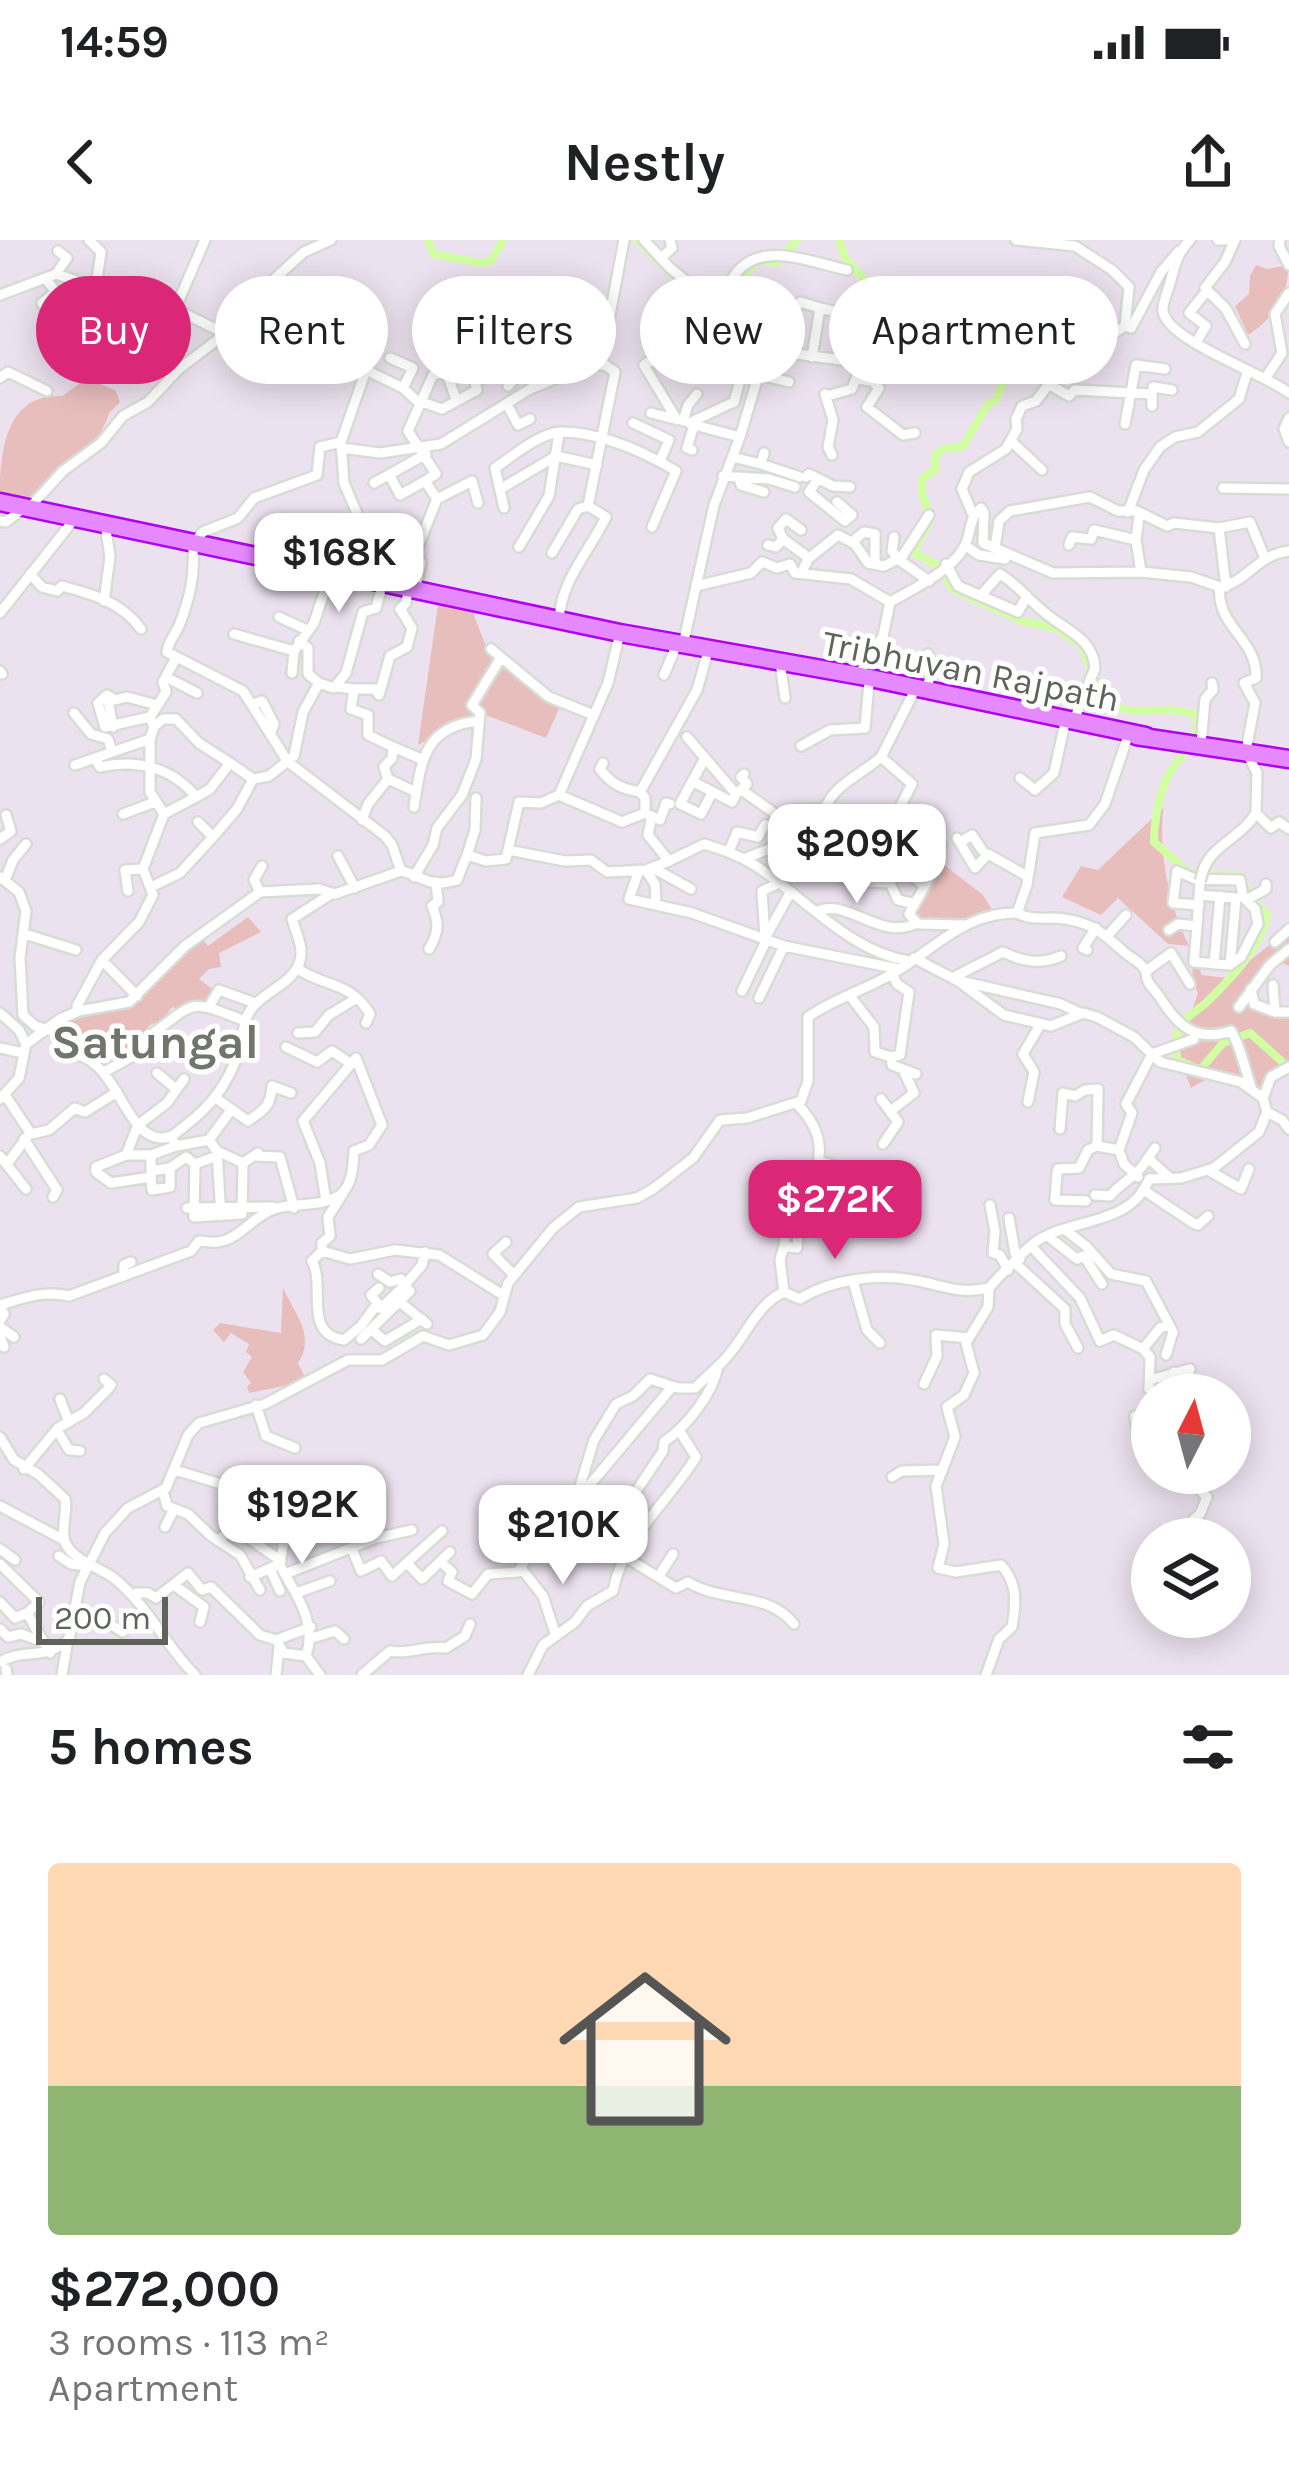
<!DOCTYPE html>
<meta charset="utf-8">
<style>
body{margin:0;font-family:Karla,sans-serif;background:#f6f6f6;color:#202124;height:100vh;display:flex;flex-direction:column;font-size:45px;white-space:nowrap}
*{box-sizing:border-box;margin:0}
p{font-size:39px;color:#757577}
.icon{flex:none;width:66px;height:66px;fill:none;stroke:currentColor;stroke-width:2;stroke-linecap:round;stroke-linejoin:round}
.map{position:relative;height:1435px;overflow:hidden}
.sheet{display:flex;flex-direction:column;background:#fff;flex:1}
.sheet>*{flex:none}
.banner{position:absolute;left:36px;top:36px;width:1218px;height:108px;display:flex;gap:24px}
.needle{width:78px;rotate:6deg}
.fabs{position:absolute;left:1131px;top:1134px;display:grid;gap:24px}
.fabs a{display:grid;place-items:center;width:120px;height:120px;border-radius:50%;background:#fff;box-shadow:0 6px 30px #0003;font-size:60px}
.scale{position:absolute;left:36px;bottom:30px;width:132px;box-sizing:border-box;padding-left:12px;border:6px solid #5e645a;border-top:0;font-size:33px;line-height:42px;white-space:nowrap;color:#5e645a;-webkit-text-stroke:9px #fff;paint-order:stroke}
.price{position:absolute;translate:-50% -102px;padding:0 27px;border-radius:24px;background:#fff;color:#222;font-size:39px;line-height:78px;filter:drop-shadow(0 3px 6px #0008)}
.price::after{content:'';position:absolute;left:50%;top:72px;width:36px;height:27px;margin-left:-18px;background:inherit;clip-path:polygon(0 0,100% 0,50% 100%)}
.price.active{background:#db2777;color:#fff}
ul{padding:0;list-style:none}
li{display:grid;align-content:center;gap:24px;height:636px;padding:0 48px}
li+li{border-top:3px solid #e0e0e0}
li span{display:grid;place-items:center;height:372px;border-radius:12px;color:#555}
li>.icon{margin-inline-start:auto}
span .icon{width:216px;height:216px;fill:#fffc;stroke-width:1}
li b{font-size:51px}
h2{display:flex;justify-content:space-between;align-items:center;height:144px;padding:0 48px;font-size:51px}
.chip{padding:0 42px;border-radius:54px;background:#fff;box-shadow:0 6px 30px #0003;font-size:42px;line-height:108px}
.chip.active{background:#db2777;color:#fff}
.status{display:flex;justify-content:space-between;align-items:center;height:84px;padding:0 60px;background:#fff;direction:ltr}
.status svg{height:33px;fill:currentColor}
header{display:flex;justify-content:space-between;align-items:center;height:156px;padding:0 48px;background:#fff;font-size:54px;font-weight:700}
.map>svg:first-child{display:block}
</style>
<div class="status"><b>14:59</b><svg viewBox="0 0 49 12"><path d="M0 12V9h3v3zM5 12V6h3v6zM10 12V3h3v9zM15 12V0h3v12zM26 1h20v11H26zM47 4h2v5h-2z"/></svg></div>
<header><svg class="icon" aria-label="back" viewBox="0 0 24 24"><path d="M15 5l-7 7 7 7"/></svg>Nestly<svg class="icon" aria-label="share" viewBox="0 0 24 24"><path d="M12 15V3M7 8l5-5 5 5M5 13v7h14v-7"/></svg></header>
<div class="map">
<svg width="1289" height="1435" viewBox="0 0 1289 1435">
<rect width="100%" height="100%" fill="#ece2ef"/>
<path fill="#e8bebc" d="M1256,25L1267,29L1288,25C1289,57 1274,78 1248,95L1235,66L1249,54L1250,36Z
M80,135L116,151L120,162L110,172L100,195L61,226L31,261L0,254C0,209 7,153 62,156L79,144Z
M439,357L470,365L487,409L561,464L546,498L480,473L418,505Z
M1163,568C1159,616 1168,663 1189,706L1168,704L1118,658L1101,675L1062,657L1081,626L1098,630Z
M939,621L983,655L994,673L950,694L940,691L941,687L918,684L910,667Z
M248,677L261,692L219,713L221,727L209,729L199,739L214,750L205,760L181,770L172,767L164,778L168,782L158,787L152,783L122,817L46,793L61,781L99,768L130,764L201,697L208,706Z
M1289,689V726L1276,720L1243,753L1289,775V823L1269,834L1260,849L1221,831L1191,848L1177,813L1198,753L1192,739L1193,725L1197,724L1202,735L1228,738Z
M283,1048C295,1074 316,1096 298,1123L307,1141L249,1153L247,1146L251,1143L243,1132L252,1117L246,1112L249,1104L231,1093L224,1102L213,1090L220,1083L281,1093Z"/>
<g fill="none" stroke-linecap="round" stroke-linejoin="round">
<path stroke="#d2ffa2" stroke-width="8" d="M428,0L433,14L481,23L491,21L503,0
M637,0L711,73C734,63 739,35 759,20L777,23L797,0
M839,0L845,18L874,51C923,50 970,67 1017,61L1037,73C1037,104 1005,124 997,159L988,164L963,206L943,209L935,216V230L922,239V254L931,279L913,312L941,327L952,349L1022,381L1056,388L1082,406L1102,461C1140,481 1162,462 1196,475C1203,502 1180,513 1169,534C1159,553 1154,582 1154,602L1189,633L1240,636L1251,658L1267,675C1262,708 1229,740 1206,763C1199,769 1189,775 1183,782C1175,793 1174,808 1178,820L1200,830L1223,803L1250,793L1289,828"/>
<g stroke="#d7ddd5" stroke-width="14">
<path id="minor" d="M89,0L101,12L96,47
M205,0L175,69L224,93
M644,0L670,28L711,61C726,56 727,46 736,33C763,0 810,22 847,30
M1016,0L1075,6L1112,30L1129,47L1125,86L1131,88L1161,32L1179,11
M1190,0C1177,13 1175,26 1170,43C1168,51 1162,63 1163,71C1167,101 1266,134 1289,153
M1218,0H1226
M1235,0L1225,22L1205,48L1226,69L1245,104
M1280,0L1279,6L1289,25
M661,18L672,8L670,0
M56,34L67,18L58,11
M45,38L56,52L42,63L57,87
M272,41L305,68L333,103L366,130L403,148L416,160L442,169L477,150L475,142L499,130L490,107
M0,55L56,34L127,58L175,69
M476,61L471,78L485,109
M820,68L886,83L906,107
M110,83L126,90L132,86L152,106
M568,86L583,98V120
M583,98L588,77
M1197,101L1206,86L1189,73L1206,52
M512,110L532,89L552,99
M766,110L857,122L904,110L913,85
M390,118L413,128L403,148
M101,124L117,109L105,93L127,58
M366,130L341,202L344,243L364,290L415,314
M753,133L789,142
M1267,136L1282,113L1275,74L1289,53
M0,138L8,132L47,151
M857,139L872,141L879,148L867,167L903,195L915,193
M1050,145L1069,156L1075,150L1152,154V166
M508,146L552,99L587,122
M1153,147L1172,150
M825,154L833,180L828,207L832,215
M827,156L852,149L858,133
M456,159L437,106L457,100L465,119L502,102L528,126
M507,164L518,185L530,179
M651,173L675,179
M1289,178L1284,189L1289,202
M677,180L644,125L650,121L667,124L682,116L685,110
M683,181L688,165L697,154
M633,183L669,200L660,221
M689,183L734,162L746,118
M691,184L740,197
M1125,184L1136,125L1165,129
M1011,201L1042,230
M341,208L380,213L441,204L530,149L581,128L587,122L602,125
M692,210L687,208L694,185
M732,217L761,224L764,213
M761,224L800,237
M390,236L400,255L425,241
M723,236L769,239L795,247
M806,237L809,234L833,246L850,247
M739,238L741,245L764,252
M818,239L809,252L845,281L852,275L837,262
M374,243L426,214
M502,248L556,216L597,225
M1223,248L1289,249
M437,259L472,241L478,263
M31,266L63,231L101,203L123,176L148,162L179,129L242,81L272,41L304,12L331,0
M504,268L495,228C513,216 539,193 561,192C600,192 644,212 676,231L652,287
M1128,272L1144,230L1160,207L1175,197L1198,192L1239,159L1247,133
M973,275L962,249L969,232L1006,209L1017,189L1016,179L1022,166L1036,161L1077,107L1092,108L1125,86
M0,281L6,282L25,267
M894,297L892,311L898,319
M783,299L778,288L786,279L801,290
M1136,300L1141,332
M195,301L203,292L238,278L254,258L317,235L320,207L341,202
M852,302L864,292L875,294V324
M768,305L776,307L783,299L809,318
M1069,305L1072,297L1091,299L1094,290L1136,300L1139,276
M197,306L193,310C195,337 189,360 179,386C174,396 168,402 167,412L243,451L288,522L385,596L392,605L401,631
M966,306L979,315L1005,319
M519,307L549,256L559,193
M995,308L999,281L1010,271L1090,257L1118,271H1137L1167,286L1174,283L1219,288
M1289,311C1256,315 1249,341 1220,347C1215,386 1258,399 1256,438L1244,443L1255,463L1246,511L1257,533L1256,573L1271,588L1279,582L1289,589
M552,313L578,269L588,266
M900,320L929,275
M946,324L958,346L1018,372L1027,356
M802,332L808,319L838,295L855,304L868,323L884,326L898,319L929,341
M30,334L42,347L57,351L62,346C92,354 122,362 141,389
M696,346L751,333L762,322L777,328L790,324L795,333L851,339L890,362
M1226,347L1219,288L1250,282L1264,316
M416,348L421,322L415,314L437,259L425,241L436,234L408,191L433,135L446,132
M981,355L1000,334C1018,345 1028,359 1044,372C1064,390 1093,397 1095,428L1074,480
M104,361L110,317L105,283
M0,373L76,277
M279,377L307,390
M559,380C561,340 589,312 606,277L588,266L615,132L601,122L624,0
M234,394L294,411
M683,405L714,265L740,197L766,110L800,62L820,68L812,117
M491,409L549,457L591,474
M780,422L785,458
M0,431L2,434
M292,433L294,411L314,383L325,350L340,333
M664,435L677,404
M166,437L197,453
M861,439L863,427L883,396L890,362C913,349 956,329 966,303C972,289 968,280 981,268L984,273L983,303L1053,333L1141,332L1191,337L1220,347
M319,443L334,448L346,433L363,372L376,368L383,342
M337,447L354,449L351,469L368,475V495L393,507
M354,449H375L379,455L390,416L407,407L412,388L400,369L406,363L408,351
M926,450L931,434L928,414
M107,455L113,487
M253,464L262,461L274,484L270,494
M74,473L91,494L108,499L112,512
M150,477L105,487L98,463L107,455L115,460L127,457L157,465
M154,487L163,479H176L199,503L230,523
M687,497L736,554L747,544L741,537L744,534
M1201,504L1205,459L1213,450L1212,443
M801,506L830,490L865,488L869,443
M881,517L916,448
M705,518L680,564L701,574L712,553
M603,523L600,529C611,544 622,549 640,552
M75,525L150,499
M1020,538L1035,550L1054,533L1065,483
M388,539L416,552
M692,541L732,562L736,554
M743,551L784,580
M559,555L622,582L645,573L660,580L666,563L670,564
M196,557L210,549L230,523L253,539
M414,567C421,521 424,486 479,481
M900,567L935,585
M645,573V558L640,552L697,450L709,408
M123,574L155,562
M164,574L150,552V499L154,487L150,477L166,452L163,442L176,418
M651,579L648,595L669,621L704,604C723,610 739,615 756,626C804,657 850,712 909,721
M362,580L368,564L388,539L384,527L392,518L393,507L421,519
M198,582L213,597L237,569L253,539L269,536L294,516L303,472L319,443L308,434V408L299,401
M900,582L895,591L904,598
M957,598L975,628L988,614L1027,636
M0,599L11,591L6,575
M960,602L972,595L982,610
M508,610L565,621L591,620L607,632L646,630L669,621
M729,611L737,592L758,597L765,585L779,586L793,570L825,569C834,544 861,535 881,517L912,544L894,579L941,606L937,615L939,621L909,674L918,684L964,685
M467,615L475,590L476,558
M338,616L355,648
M744,619L776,606L850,641L890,643L898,660L912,663
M894,621L923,645
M653,628L691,649
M1204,628C1213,605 1243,596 1256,573
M639,630L629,659L656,665L655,644L646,630
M0,637L19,652L26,671L20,718L23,775L35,786L48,790
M414,637L433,605L437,588L462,555L476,519L480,473L472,465L500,419
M5,640L13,620L26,604
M151,647L180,633L213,597
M128,651L125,630L143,629
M260,652L254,640L262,626
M1246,660L1266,649V644
M656,665L692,673L784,706L899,729
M1199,665L1173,663L1177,631L1195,639L1240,640L1243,657L1255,669L1258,684L1241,717L1231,724
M816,672C847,656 879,702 917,683
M1017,673C1030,680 1041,678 1056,678C1090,681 1101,691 1124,712C1133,720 1139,720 1146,731L1171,713L1190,744
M1197,686L1194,722L1230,725L1236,658L1199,655
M1169,690L1178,684L1197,686L1200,641
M768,693L790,653
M1108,695L1126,675
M24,697L28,695L76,710
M765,698L762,651L777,644
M1275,702L1289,689
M429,709C439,693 439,682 432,666L438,662L436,642
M1087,710L1083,708L1096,688
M914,718L958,741L1004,775L1051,786L1083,773L1097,777L1134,797L1160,822L1241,842L1263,858L1267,872L1259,892L1214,928L1181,938L1149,939C1131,986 1074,977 1037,1001C1027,1008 997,1038 989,1048L988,1067L966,1103L974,1133L964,1155L947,1167L955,1197L936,1246L944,1304L938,1328L956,1332L1001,1325C1018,1343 1016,1364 1012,1387L999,1399L986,1435
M102,720L137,756
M1214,724L1220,656
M298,729C324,747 350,741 370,774L366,783
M1146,731C1146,744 1152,746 1159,756C1177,785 1195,803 1231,791C1240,804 1246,833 1252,850
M952,738L1003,712C1023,722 1040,725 1061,716
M960,741L1061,764L1082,774
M1273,745L1275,772
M1251,749L1254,764L1275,772H1289
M742,751L767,699
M850,756L874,787L875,812L891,817L892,825L916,834
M759,758L784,706
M210,765L219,750L255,763
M1239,767L1270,725L1289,709
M79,771L77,766L102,720L139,682L153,655L143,629L164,574L196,557C172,527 136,519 100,527L95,518
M0,773L19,790L26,804
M298,793L315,792L329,775L357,758
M286,807L317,822L332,811L351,824L303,881L320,923L326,961
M0,808L23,813
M78,815C118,826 126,896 160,898C171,899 177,892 185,886C212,865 227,845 239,812C244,798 242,780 252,768C264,752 291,744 299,724C305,709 296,693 292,679L331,654
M891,817L900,815L909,752L897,744L892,734
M106,831L149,807L145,799C198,762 184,757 245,781
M157,833L176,849
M5,855L31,894L49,890L75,868L85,872L117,852
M1263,858L1271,837L1289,827
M0,859L19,838L26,804L60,779L79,771L129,762L185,706L260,652L319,649L335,654L401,631C423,635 427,649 457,640L467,615L486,621L506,619L519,562L541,563L559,555L608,443L620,393
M217,859L248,881C264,870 271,866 272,846L291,853
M881,859L898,882L883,904
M1028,862L1034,832L1023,814L1040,785
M892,870L914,853L904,832
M1267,872L1282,880L1289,889
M1060,889L1063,853L1075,856L1085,850L1098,849L1097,906
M171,897L176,906L209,900L217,911L221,976
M24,899L57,950L53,957
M209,900L231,870
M1097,906L1119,910L1124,924L1138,937
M1155,908L1148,918L1170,938
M1119,910L1132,873L1126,864L1152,814L1194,799
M217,911L243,923L258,913
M126,915H151L176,906
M151,915V937L111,943L96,932V927L126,915L138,885L167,863L184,839
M0,916L26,949
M255,916L280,917L294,968
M822,922L842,928L838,950L855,960L853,968
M7,924L27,897
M195,924L194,977L242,974L243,923
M770,927L792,934L784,1006
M1208,930L1241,949L1249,929
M151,931L170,928L186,917L195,924L217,916
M151,937L152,950L170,947V928
M1145,951L1193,983L1198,985L1208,976
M1095,955L1110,956C1124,939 1136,939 1148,918
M1086,961L1055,960L1057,932L1058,929L1079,928L1088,910L1097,906
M990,965L995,991L993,1013L1000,1015L1008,1030
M187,968L273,967
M1009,978L1015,1013L1020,1019
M1064,989L1086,1006L1111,1034L1146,1041L1173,1092L1166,1115
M1049,997L1077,1019L1084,1016L1102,1044
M506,1002L493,1014L514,1035
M1031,1006L1080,1058L1100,1101L1114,1095L1143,1109L1150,1117L1149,1149L1163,1151L1164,1155
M322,1011V1003L330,996L328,977L343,953
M1016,1024L1065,1069V1084L1078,1108
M378,1034L390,1042L401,1039L404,1046L381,1068H374L361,1086L344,1100C302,1094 326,1046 312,1021L322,1011L350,1019L395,1010L439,1015L503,1055
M124,1036V1025L131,1022
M853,1041L867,1090L880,1103
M379,1048L371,1055L381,1068
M784,1052L780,1020L784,1006L797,1008C799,947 847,913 796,863
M401,1063L427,1084
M0,1081L4,1074L0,1065C24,1058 44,1050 69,1056L191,1011L199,1001C205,1001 211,1003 217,1002C239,1000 253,976 274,969C295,962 320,968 340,955C353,945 353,925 354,911L369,905L382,885L356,818L351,824
M0,1087L14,1097
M373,1091L385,1101L422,1079
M0,1096L4,1107
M361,1099L410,1051L404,1046L422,1025L425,1012
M1143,1109L1160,1088L1168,1085
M1186,1130L1204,1155
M1174,1132L1180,1155
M1150,1140L1190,1129
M924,1144L937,1116L936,1095L969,1098
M60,1159L69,1182
M256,1165L266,1196L295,1208
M1135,1176L1137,1194L1152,1192
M57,1190L69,1210L80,1211
M0,1197L14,1220L38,1234L65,1259C68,1273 59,1294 67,1306C77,1322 101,1328 115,1339C148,1366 165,1405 195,1435
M1142,1211L1152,1212
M24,1229L58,1188L84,1173L108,1149L111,1145L104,1139
M175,1230L244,1251L258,1270L277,1283
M1183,1233L1207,1257L1200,1274L1193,1280
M892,1237L902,1231L943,1230
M586,1246L621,1274
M588,1247L672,1147
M163,1251L167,1266L188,1274L210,1295L240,1315L260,1350
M0,1266L64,1300
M490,1271L502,1285L538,1284L601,1301
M165,1287L174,1269
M218,1301L233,1287L281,1321
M0,1309L15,1320
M352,1309L361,1331L381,1321L392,1336L442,1291
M629,1314L601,1301L602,1294L613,1286L663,1211L664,1202C687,1186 713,1154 718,1126C743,1105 754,1065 784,1052L800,1059C829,1040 878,1033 913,1040C943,1045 957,1055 989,1048
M59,1316L71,1324L86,1326
M627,1318L676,1348L688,1342C721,1363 768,1351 794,1384
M441,1322L452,1332L448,1341L472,1354L488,1334L518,1332L527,1318L567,1289L594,1200L616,1164L633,1156L650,1139L678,1148H695L718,1126
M0,1324L39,1362L27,1373L50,1413
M408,1324L422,1339L450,1312
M521,1328L543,1356L556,1396
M270,1329L280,1351
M282,1329C298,1358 317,1383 306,1416
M285,1334L376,1298L412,1290
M659,1336L673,1314
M250,1337L280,1324L284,1301L277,1285L291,1269L297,1277L320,1268
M174,1345L204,1367L200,1382
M136,1353H148L156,1358L188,1333L202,1350L211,1347L260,1395L276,1400L284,1413L306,1416
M296,1353L330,1341
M0,1362L15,1378L27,1373
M74,1376L103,1380L123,1392
M0,1389L8,1397L21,1394L43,1402
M312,1398L335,1391L344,1399
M276,1400L311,1387
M306,1416L320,1435
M0,1422C26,1407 43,1422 69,1399L80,1342L105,1293L128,1268L166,1248L188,1195L199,1183L265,1164L348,1120H382L423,1096L449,1105L483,1095L500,1072L508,1043L553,988L579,967L637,958L653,949L693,918L720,880L747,878L801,861L808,841V777C833,759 865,750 892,734C934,710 964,672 1017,673L1027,645L1035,593L1089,585L1105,564L1128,496
M6,1429L7,1435
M62,1435L68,1399
M276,1435L279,1408
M362,1435L390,1411C409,1415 425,1405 446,1408L465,1396L470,1384
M528,1435L543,1405L575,1382L587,1366L613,1351C624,1295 668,1263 696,1217L679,1190"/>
</g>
<g stroke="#b000f1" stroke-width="21">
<path id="highway" d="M0,262L620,393L861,436L1146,496
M1136,496L1289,519"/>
</g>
<use href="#minor" stroke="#fff" stroke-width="9"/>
<use href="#highway" stroke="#e689ff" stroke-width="16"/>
<g stroke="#d7ddd5" stroke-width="14" stroke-linecap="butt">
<path id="minor-bridge" d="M1200,641L1204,628"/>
</g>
<use href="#minor-bridge" stroke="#fff" stroke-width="9"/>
</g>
<g text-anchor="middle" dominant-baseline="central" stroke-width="10" stroke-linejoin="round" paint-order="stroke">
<g font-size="36" fill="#5e645a" stroke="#fff">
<text transform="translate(971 431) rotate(11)">Tribhuvan Rajpath</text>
</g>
<g font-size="48" font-weight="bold" fill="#70766b" stroke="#fff">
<text x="155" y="802">Satungal</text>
</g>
</g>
</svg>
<div class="fabs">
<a><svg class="needle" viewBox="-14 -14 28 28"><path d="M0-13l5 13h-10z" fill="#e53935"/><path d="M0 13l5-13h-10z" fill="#757577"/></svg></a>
<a><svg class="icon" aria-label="layers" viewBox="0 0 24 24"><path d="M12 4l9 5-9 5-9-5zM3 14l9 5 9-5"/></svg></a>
</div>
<div class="scale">200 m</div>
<b class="price" style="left:339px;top:375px">$168K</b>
<b class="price" style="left:857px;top:666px">$209K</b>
<b class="price active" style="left:835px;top:1022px">$272K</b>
<b class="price" style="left:302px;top:1327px">$192K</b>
<b class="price" style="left:563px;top:1347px">$210K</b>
<div class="banner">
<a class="chip active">Buy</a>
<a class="chip">Rent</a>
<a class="chip">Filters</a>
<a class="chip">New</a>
<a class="chip">Apartment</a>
</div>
</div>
<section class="sheet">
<h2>5 homes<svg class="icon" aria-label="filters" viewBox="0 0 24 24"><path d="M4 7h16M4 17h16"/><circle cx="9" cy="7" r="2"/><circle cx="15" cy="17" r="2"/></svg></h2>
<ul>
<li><span style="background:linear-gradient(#ffd9b3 60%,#8fb573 0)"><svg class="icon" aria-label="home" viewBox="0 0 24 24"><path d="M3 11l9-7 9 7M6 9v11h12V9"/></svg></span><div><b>$272,000</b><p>3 rooms · 113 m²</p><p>Apartment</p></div></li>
</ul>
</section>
